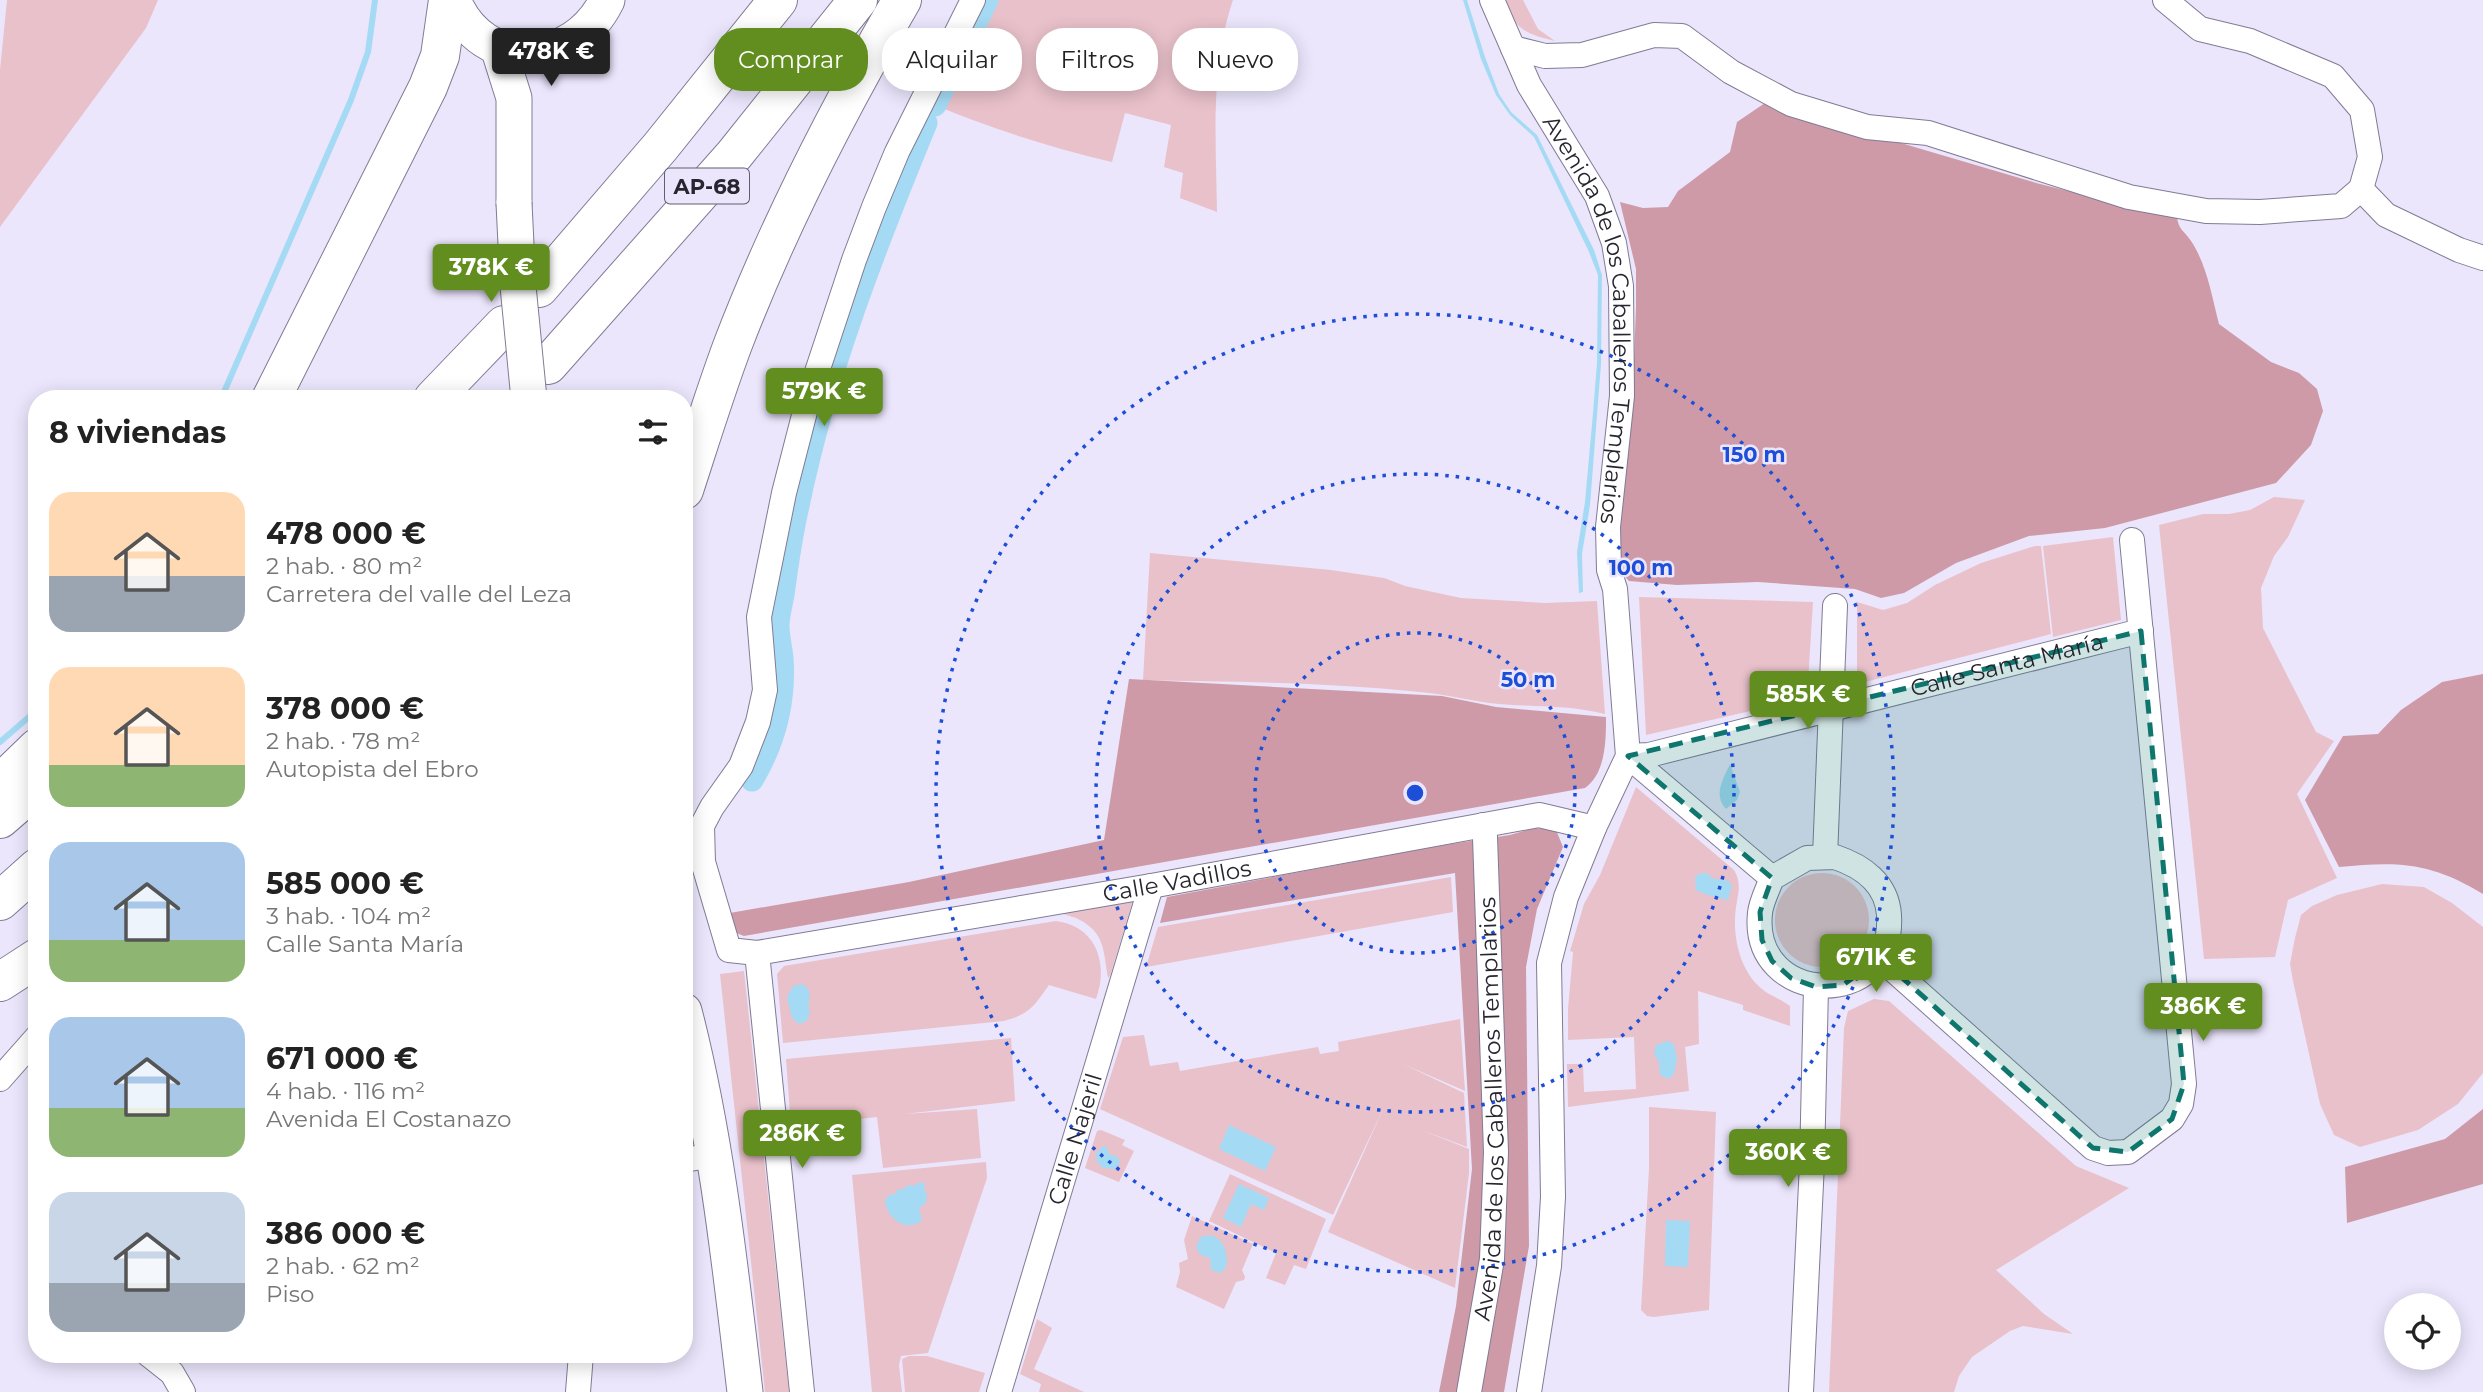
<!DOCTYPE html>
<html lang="es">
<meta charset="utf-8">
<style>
body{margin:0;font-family:Montserrat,sans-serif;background:#f6f6f6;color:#222;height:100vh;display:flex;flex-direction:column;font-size:26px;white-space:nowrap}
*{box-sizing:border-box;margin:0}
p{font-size:23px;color:#767676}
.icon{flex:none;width:38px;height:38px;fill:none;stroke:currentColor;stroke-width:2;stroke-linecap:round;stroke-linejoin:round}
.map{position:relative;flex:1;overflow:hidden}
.drawer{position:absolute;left:28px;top:390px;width:665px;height:973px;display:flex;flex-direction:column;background:#fff;border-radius:28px;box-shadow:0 4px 18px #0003}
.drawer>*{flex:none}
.guide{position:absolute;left:714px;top:28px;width:665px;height:63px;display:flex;gap:14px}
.controls{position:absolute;left:2384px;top:1293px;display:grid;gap:14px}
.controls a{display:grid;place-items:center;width:77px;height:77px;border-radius:50%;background:#fff;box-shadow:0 4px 18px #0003;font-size:35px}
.price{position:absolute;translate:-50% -60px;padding:0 16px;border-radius:7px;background:#628e1f;color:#fff;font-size:23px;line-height:46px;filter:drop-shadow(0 2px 4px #0008)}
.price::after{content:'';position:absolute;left:50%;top:42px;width:21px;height:16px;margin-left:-10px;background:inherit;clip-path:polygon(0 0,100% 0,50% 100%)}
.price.selected{background:#222;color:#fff}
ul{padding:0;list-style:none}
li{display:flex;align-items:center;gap:21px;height:175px;padding:0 21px}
li span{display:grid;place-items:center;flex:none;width:196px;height:140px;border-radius:21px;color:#555}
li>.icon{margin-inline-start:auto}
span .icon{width:84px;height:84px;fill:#fffc;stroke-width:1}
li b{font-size:30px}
h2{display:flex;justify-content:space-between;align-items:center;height:84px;padding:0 21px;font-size:30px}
.chip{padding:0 24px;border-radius:28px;background:#fff;box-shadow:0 4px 18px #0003;font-size:24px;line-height:63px}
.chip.selected{background:#628e1f;color:#fff}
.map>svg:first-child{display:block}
</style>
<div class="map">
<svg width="2483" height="1392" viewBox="0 0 2483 1392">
<rect width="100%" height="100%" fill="#ebe6fc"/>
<path fill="#e9c1ca" d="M7,0H158L146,28L0,227V70Z
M995,0H1233C1210,67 1216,142 1217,212L1180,198L1183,173L1164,167L1171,125L1125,113L1112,162C1050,147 995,130 937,106Z
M1504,0H1523L1538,29L1555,41C1527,34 1514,30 1504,0Z
M2274,497L2305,500L2288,537L2274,556L2261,588L2263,628L2316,732L2334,741L2297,794L2337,878L2288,900L2275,957L2204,959L2159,525L2203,514H2229L2250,510Z
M2113,537L2121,620L2053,637L2043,546Z
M2035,546H2041L2051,634L1857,684V602L1883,610L1907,603L1935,585L1981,563Z
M1150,553L1331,570L1384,578L1405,586L1461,598L1545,603L1597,601L1605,714C1570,705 1535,707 1499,704C1473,702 1447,694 1420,692C1328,682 1235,682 1143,680Z
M1639,597L1813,602L1807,698L1646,735Z
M1636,787L1734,870C1742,884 1738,893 1736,907C1732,935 1739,970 1762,989C1770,996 1781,999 1790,1006V1026L1743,1010V1005L1698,991L1699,1044L1685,1047L1689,1091L1568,1107L1567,1064H1583L1584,1092L1636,1089L1634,1037L1568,1040V1009L1573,952L1570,951L1584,904L1600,875Z
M1775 920a47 47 0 1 1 94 0a47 47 0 1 1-94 0Z
M1451,877L1453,912L1146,967L1158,927Z
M2382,884L2424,887L2452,903L2483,927V1073L2458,1104L2418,1130L2360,1147L2334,1135L2320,1104L2293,981L2290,964L2295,938L2301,915L2312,906L2337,895Z
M1133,900L1110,976L1108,978C1103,951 1106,932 1076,918C1071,916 1065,915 1061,913Z
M1056,921C1096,926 1109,963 1096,999L1049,985C1034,1006 1030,1014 1004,1021L783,1043L777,974L784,966Z
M744,971L789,1392H765L720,974Z
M1874,999L1889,1001L2076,1166L2129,1188L1996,1270L2044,1314L2073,1334L2023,1326L2010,1331L1972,1357L1959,1376L1954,1392H1829L1844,1028L1848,1011Z
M1460,1019L1465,1091L1403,1064L1464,1093L1467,1147L1419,1129L1469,1149V1173L1455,1288L1328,1232L1385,1105L1333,1215L1100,1109L1123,1037L1144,1035L1150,1066L1178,1062L1180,1071L1318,1047L1320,1054L1339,1051L1338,1042Z
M1011,1038L1015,1101L905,1114L977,1109L981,1158L883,1168L877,1117L791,1127L786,1059Z
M1649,1107L1716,1112L1709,1310L1654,1317L1647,1316L1641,1310L1649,1169Z
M1101,1130L1125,1140L1122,1145L1134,1151L1119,1182L1085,1168L1097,1131Z
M986,1162L987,1178L928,1353L901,1356L899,1365L902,1392H872L852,1175Z
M1230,1174L1326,1219L1306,1269L1294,1265L1285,1285L1266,1278L1276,1253L1209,1221Z
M1192,1216L1253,1244L1242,1270L1245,1277L1244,1280L1236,1282L1224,1309L1176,1287L1180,1272L1179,1263L1188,1259L1184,1240Z
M1037,1319L1052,1328L1034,1369L1084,1392H1039L1041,1384L1020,1374Z
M909,1356H927L985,1373L979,1392H905L902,1359Z"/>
<path fill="#ce9aa7" d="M1765,103L2040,184L2177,218C2180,232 2184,230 2191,241C2207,265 2212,297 2219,324L2271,362L2299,373L2317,389L2323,411L2311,445L2276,483L2105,528L2029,536L1956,563L1904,593L1881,598L1855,589L1758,582L1677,585L1629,581L1618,569L1616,529L1626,456L1634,362L1636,306V269L1620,202L1643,208L1668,207L1678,191L1730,152L1737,122Z
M2483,674V894C2431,862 2398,861 2339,867L2305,800L2343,736L2378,734L2401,710L2442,682Z
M1129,679L1442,696L1496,707L1606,717C1606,740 1606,773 1585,788L744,936L729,930L724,914L909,882L1104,840Z
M1534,828L1556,830L1563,847L1537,909L1526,967L1529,1246L1504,1392H1439L1456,1306L1472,1169L1455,873L1160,923L1167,897L1438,846L1510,835Z
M2483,1109V1184L2347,1223L2345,1167L2445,1139Z"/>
<path fill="#a5daf4" d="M1463,0H1467L1485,57L1499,94L1511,112L1537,135L1594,250L1602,275L1601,364L1590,505L1582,554L1583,592L1579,593L1577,552L1585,502L1593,413L1597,363L1598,275L1589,252L1534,137L1510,115L1496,95L1481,59Z
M1730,764L1740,792L1737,800L1726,809C1713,795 1723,779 1730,764Z
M1706,873L1709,874L1711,878L1728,881L1732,885L1728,900C1722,899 1700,893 1696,890L1695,878L1698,874Z
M802,984C816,991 805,1002 810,1012L807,1021L799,1024L792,1018L787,997L793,986Z
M1668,1041L1674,1044L1677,1059L1674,1074L1668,1079L1660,1075L1659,1062L1654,1054L1656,1045Z
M1229,1125L1276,1147L1265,1171L1219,1149Z
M1103,1146L1107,1147L1108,1153L1119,1158V1165L1115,1169L1103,1168L1097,1162L1096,1153Z
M921,1182L925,1184L924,1192H927L926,1203L919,1208L922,1220C907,1234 886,1218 885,1200L889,1195L895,1194L898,1189L902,1190L908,1185L913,1186Z
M1239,1184L1269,1198L1264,1210L1251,1204L1241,1227L1223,1218Z
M1666,1220L1690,1221L1688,1267L1665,1266Z
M1211,1235C1224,1240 1227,1251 1227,1265L1221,1273L1211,1270L1210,1258L1201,1255L1196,1248L1200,1237Z"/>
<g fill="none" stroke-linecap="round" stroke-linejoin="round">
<path stroke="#a5daf4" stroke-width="6" d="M221,399L351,100L368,52L375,0
M0,742L37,710"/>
<path stroke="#a5daf4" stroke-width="23" d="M935,105L987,0
M752,780C774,743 785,701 782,658C781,647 778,637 778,626C778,616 781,605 783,595C787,565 791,535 798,506C825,374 875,247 926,123"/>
<g stroke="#817b94" stroke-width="26">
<g id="street">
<path id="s1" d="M973,0L897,152L874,207L854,260L809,396L784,493L759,617L765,690L758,722L741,766L712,807L702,826L703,862L729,950L757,953L1151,886L1539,815L1594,828"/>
<path id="s2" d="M1492,0L1529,85L1597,196L1614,243L1621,286L1622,396L1608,527L1609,570L1615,589L1628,756L1594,828L1566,897L1549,963L1553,1197L1549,1266L1529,1392"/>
<path d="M1513,48L1545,56L1582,55L1654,35L1682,36L1731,72L1791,104L1867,127L1928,133L2129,197L2206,211L2260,212L2341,206L2361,189L2370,157L2362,110L2333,76L2250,41L2200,29L2165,0"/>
<path d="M2361,189L2386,215L2459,250L2483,258"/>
<path id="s3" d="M1628,756L1649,755L2141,631"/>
<path d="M1628,756L1772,878"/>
<path d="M1825,857L1835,606"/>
<path d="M1835,857C1862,866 1887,883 1889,915C1895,1013 1750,1006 1760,913C1761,902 1768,889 1772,878L1807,858Z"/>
<path d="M757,953L802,1392"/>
<path d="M1880,958L2093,1148L2108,1153L2128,1152L2172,1119L2181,1104L2184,1084L2132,540"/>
<path d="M0,1079L37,1037"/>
<path d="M684,1160L714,1155"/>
<path d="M148,1354L172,1373L183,1392"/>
<path d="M578,1392L581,1354"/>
<path id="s4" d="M999,1392L1151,886"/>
<path id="s5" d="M1469,1392L1492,1259L1496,1152L1485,837L1483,825"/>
<path d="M1801,1392L1812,1163L1816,987"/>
</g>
</g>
<g stroke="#817b94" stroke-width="37">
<path id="secondary" d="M453,0C483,73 574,68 607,0
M498,47L514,98V203
M684,1011C716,1135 730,1264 745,1392"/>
</g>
<g stroke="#817b94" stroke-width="40">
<path id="highway" d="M539,288L661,146L778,0
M548,365L734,155L858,0
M271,399L428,87L440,56L448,0
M433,399L504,325
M684,490C700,441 715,392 733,344C779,224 838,110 902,0
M0,784L37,748
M0,819L37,787
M0,901L37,868
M0,982L37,958"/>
</g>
<use href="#street" stroke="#fff" stroke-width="24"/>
<use href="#secondary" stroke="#fff" stroke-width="35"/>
<use href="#highway" stroke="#fff" stroke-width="38"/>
<g stroke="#817b94" stroke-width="37" stroke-linecap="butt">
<path id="secondary-bridge" d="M514,203L518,286L529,399"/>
</g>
<use href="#secondary-bridge" stroke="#fff" stroke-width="35"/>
</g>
<path fill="#0f766e" fill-opacity="0.2" stroke="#0f766e" stroke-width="5" stroke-dasharray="14 9" stroke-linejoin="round" d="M2141,631L2184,1084L2172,1119L2128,1152L2093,1148L1880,958L1843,985L1816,987L1791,978L1772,961L1762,940L1760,912L1772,878L1628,756Z"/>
<g fill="none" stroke="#1d4ed8" stroke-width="3.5" stroke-dasharray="3.5 7">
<circle cx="1415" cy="793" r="160"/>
<circle cx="1415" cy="793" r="319"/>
<circle cx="1415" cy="793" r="479"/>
</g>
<g text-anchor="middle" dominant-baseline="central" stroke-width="5" stroke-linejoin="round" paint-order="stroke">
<rect fill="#ebe6fc" stroke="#625f6c" stroke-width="2" x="665" y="168.5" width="84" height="35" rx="5"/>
<g font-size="21" font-weight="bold" fill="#27252f">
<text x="707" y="186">AP-68</text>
</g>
<g font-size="23" fill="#27252f" stroke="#ebe6fc">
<text stroke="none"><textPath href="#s2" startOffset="343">Avenida de los Caballeros Templarios</textPath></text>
<text stroke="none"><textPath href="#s3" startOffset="390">Calle Santa María</textPath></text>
<text stroke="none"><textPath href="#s1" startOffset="1463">Calle Vadillos</textPath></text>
<text stroke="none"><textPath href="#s5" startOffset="285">Avenida de los Caballeros Templarios</textPath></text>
<text stroke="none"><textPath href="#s4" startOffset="264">Calle Najeril</textPath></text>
</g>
</g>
<circle cx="1415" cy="793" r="10" fill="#1d4ed8" stroke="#ebe6fc" stroke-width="3.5"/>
<g font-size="21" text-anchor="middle" font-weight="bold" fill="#1d4ed8" stroke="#ebe6fc" stroke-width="5" stroke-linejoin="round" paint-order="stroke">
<text x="1754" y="462">150 m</text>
<text x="1641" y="575">100 m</text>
<text x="1528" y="687">50 m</text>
</g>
</svg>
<div class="controls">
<a><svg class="icon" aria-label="locate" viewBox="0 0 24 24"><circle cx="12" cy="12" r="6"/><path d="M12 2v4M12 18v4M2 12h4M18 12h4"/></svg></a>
</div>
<b class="price selected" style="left:551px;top:88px">478K €</b>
<b class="price" style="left:491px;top:304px">378K €</b>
<b class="price" style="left:824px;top:428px">579K €</b>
<b class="price" style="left:1808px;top:731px">585K €</b>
<b class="price" style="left:1876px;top:994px">671K €</b>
<b class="price" style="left:2203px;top:1043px">386K €</b>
<b class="price" style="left:802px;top:1170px">286K €</b>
<b class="price" style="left:1788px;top:1189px">360K €</b>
<div class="guide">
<a class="chip selected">Comprar</a>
<a class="chip">Alquilar</a>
<a class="chip">Filtros</a>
<a class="chip">Nuevo</a>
</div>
<section class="drawer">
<h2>8 viviendas<svg class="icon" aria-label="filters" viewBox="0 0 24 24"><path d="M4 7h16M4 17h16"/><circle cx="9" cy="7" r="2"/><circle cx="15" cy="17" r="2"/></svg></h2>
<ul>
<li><span style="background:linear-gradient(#ffd9b3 60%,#9aa5b1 0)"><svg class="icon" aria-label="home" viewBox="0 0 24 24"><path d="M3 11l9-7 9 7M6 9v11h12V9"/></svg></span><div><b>478 000 €</b><p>2 hab. · 80 m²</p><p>Carretera del valle del Leza</p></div></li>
<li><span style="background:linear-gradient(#ffd9b3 70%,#8fb573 0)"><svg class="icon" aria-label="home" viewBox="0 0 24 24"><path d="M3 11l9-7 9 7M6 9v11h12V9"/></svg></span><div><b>378 000 €</b><p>2 hab. · 78 m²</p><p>Autopista del Ebro</p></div></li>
<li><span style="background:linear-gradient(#a9c7e8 70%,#8fb573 0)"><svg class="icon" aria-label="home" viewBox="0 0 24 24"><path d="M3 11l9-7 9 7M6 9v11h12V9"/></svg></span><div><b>585 000 €</b><p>3 hab. · 104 m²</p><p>Calle Santa María</p></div></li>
<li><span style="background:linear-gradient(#a9c7e8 65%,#8fb573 0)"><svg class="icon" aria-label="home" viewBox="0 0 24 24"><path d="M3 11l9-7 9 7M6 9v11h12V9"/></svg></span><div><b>671 000 €</b><p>4 hab. · 116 m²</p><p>Avenida El Costanazo</p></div></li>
<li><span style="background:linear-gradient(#c9d6e8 65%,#9aa5b1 0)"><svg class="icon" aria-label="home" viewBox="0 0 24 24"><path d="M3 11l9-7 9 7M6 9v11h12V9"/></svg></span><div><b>386 000 €</b><p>2 hab. · 62 m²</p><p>Piso</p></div></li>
</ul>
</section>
</div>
